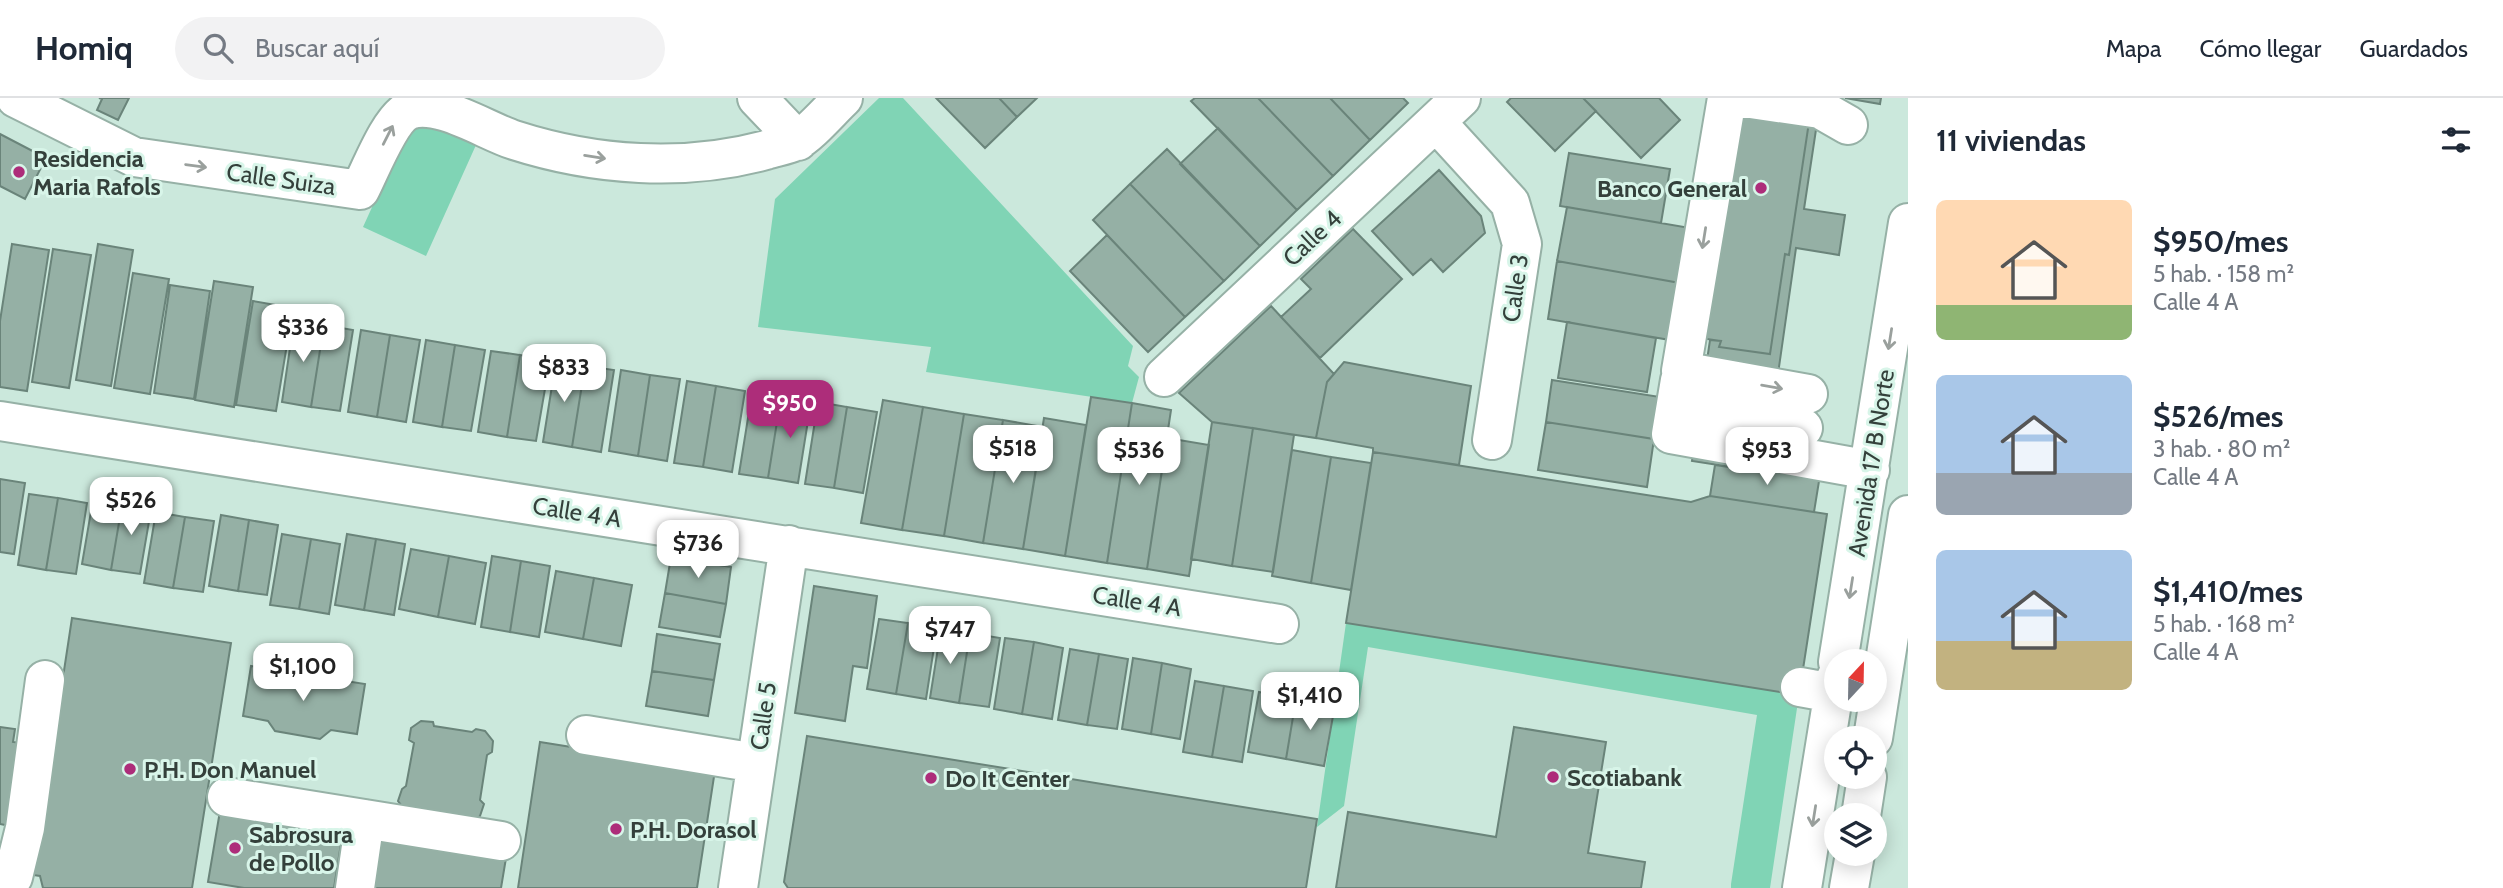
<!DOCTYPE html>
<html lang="es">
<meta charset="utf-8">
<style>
body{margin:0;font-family:Cabin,sans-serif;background:#f2f2f3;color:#1f2937;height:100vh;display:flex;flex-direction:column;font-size:26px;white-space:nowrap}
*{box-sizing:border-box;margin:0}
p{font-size:23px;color:#747a83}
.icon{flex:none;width:38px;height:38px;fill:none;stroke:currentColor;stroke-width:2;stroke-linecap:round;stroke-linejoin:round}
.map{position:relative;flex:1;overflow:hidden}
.drawer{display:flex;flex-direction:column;background:#fff;width:595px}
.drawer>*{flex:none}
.needle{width:46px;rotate:22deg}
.fabs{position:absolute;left:1824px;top:551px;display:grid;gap:14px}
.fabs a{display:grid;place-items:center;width:63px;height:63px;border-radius:50%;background:#fff;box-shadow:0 4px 18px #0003;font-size:35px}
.price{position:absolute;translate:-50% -60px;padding:0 16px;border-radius:14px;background:#fff;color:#222;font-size:23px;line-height:46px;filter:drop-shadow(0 2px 4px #0008)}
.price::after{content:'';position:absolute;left:50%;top:42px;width:21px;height:16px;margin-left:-10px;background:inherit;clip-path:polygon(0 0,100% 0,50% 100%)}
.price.on{background:#ad2d7a;color:#fff}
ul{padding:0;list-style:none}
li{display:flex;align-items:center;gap:21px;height:175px;padding:0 28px}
li span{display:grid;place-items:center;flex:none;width:196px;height:140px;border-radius:10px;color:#555}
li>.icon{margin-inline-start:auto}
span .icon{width:84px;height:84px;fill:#fffc;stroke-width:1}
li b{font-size:30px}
h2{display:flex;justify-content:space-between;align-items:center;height:84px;padding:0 28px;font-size:30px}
header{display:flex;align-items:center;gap:42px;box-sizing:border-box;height:98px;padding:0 35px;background:#fff;border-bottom:2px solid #e0e1e3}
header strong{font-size:33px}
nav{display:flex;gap:38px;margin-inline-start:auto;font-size:24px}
.search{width:490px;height:63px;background:#f2f2f3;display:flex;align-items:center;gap:18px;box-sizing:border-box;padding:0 24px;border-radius:38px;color:#747a83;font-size:26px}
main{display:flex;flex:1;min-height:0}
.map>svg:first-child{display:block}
</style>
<header>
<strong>Homiq</strong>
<div class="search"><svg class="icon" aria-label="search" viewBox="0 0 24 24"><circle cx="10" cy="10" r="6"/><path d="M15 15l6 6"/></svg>Buscar aquí</div>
<nav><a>Mapa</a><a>Cómo llegar</a><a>Guardados</a></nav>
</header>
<main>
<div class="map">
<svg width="1908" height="790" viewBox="0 0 1908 790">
<rect width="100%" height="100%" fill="#cbe8dc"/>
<path fill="#80d4b5" d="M879,0H903L1133,248L1128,268L1139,279L1132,305L926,274L931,249L758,229L775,101Z
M423,24L476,47L426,158L363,129L409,28Z
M1346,525L1799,597L1770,790H1731V786L1757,617L1368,549L1344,708L1317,729Z"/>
<path fill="#95b0a5" stroke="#6a847a" stroke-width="2" d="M99,0H129L118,22L97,12L102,1Z
M936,0H999L1017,19L985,50Z
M999,0H1037L1017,19Z
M1195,0H1258L1333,78L1297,112L1191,3Z
M1258,0H1330L1370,42L1333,78Z
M1330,0H1403L1408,5L1370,42Z
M1511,0H1583L1596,13L1555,53L1507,4Z
M1583,0H1659L1680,22L1641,60Z
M1845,0H1881L1880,6Z
M1735,2L1809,24L1789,157L1785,156L1770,256L1719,249L1721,243L1700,240Z
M1809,24L1817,25L1804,111L1845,117L1839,157L1796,150L1764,374L1692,363L1710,242L1721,243L1719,249L1770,256L1785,156L1789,157Z
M1218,30L1297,112L1260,148L1180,66Z
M0,36L46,60L25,101L0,88Z
M1167,51L1260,148L1224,183L1130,86Z
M1569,55L1670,71L1661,125L1560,108Z
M1439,72L1481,118L1485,135L1443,174L1431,161L1413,177L1372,133Z
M1130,86L1224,183L1185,219L1093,122Z
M1567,109L1690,130L1680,185L1557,163Z
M1353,131L1402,181L1320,260L1281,219L1311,191L1301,181Z
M1107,137L1185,219L1148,254L1070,173Z
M12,146L49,152L27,293L0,289V223Z
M98,146L133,152L111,288L76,282Z
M53,151L91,157L69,290L32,284Z
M1557,163L1680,185L1670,242L1548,221Z
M133,175L169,181L150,296L114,290Z
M214,183L253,189L234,309L195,302Z
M170,187L210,193L194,301L154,295Z
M253,203L293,210L276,313L236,307Z
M1271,208L1334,276L1327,284L1316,340L1212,324L1179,295Z
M294,223L324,227L311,309L282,304Z
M1567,224L1656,240L1647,294L1558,280Z
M324,227L353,232L340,313L311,309Z
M361,232L390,237L377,319L348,314Z
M390,237L420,242L406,324L377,319Z
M426,242L455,247L442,329L413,324Z
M455,247L485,252L471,333L442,329Z
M491,253L520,257L507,339L478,334Z
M520,257L550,262L536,343L507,339Z
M556,263L585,268L572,349L543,344Z
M1344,264L1471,288L1459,367L1373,354V350L1316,340L1327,284Z
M585,268L614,272L601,354L572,349Z
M621,272L650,277L638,358L609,353Z
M650,277L680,281L667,363L638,358Z
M1552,282L1660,299L1654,341L1546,324Z
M687,283L716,288L703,369L674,365Z
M716,288L745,293L732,374L703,369Z
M752,295L781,299L768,380L739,376Z
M781,299L811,304L798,385L768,380Z
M1091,299L1132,305L1107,465L1065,458Z
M883,302L923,309L902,432L861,425Z
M818,304L847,309L834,390L805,386Z
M1132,305L1171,312L1147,471L1107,465Z
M847,309L877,314L863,395L834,390Z
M923,309L964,316L944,438L902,432Z
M964,316L1003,322L983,445L944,438Z
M1044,320L1086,327L1065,458L1023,451Z
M1003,322L1043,329L1023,451L983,445Z
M1212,324L1253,330L1232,468L1191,461Z
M1546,324L1654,341L1647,389L1538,372Z
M1253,330L1294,337L1273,474L1232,468Z
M1167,340L1209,347L1189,478L1147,471Z
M1292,352L1331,359L1311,485L1272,478Z
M1373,354L1691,404L1710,398L1827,416L1799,597L1346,525Z
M1331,359L1371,365L1351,492L1311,485Z
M1715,367L1764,374V368L1820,377L1814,414L1710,398Z
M0,381L25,385L14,456L0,454Z
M29,396L58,400L46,472L18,467Z
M94,396L123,401L111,472L82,466Z
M58,400L87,405L76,476L46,472Z
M123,401L152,406L140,476L111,472Z
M156,414L185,419L173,490L144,485Z
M221,417L249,422L238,493L209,488Z
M185,419L214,423L203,494L173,490Z
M249,422L278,427L267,497L238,493Z
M282,436L311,441L299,511L270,507Z
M347,436L376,441L364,512L335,507Z
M311,441L340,446L329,516L299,511Z
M376,441L405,446L394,517L364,512Z
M411,451L449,458L438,519L399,511Z
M449,458L486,465L475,526L438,519Z
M492,458L521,463L510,534L481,529Z
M671,459L731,469L726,506L665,495Z
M521,463L550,468L539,539L510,534Z
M556,473L594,480L583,541L545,534Z
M594,480L632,487L621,548L583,541Z
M814,488L877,498L867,570L853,568L845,623L795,615Z
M665,495L726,506L720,539L659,529Z
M72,520L231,545L192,790H43L40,778L33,777Z
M879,521L908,525L896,596L867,591Z
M908,525L937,530L926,601L896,596Z
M941,531L970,535L959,605L930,600Z
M970,535L1000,540L989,609L959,605Z
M657,536L720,546L714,582L652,573Z
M1005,540L1034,544L1022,616L994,611Z
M1034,544L1063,550L1052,621L1022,616Z
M1070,551L1099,556L1087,627L1058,622Z
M1099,556L1128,561L1117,631L1087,627Z
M1133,560L1162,565L1151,636L1122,631Z
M1162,565L1191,571L1180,641L1151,636Z
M251,568L365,586L357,636L331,632L320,641L275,633L268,623L243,618Z
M652,573L714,582L708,618L646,608Z
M1195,583L1224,588L1212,659L1183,654Z
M1224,588L1253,593L1242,664L1212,659Z
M1259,594L1296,601L1286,661L1248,654Z
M1296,601L1335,607L1324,668L1286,661Z
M421,623L433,624L434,628L472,634L476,631L485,633L493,643L492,654L487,657L480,702L484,706L480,718L472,725L406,713L398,703L402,691L406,688L414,645L409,642L411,630Z
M0,629L15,631L13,644L28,646L15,729L0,726Z
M1514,629L1606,644L1588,755L1645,764L1641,790H1336L1348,714L1496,739Z
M807,638L1317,721L1306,790H788L784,784Z
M540,644L715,672L697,790H518Z
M220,713L343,733L334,790H244L208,784Z
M382,739L506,760L501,790H374Z"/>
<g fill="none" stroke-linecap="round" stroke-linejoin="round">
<g stroke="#96b1a6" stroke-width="42">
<path id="minor" d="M16,0L134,59L360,92C370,73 390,20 409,12C438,1 486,33 514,42C595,68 684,74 766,52C776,49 787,47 796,43C808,38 832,10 843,0
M757,0L798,43
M1727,0L1681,273L1808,296
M1744,0L1820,11L1848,27
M1436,24L1510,105L1522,146L1492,342
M1164,279L1461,0
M1680,282L1676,306L1803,330
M1676,306L1671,336L1870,372
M0,323L1279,526
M1838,564L1908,125
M1800,589L1833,595
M586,637L756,665
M1873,640L1908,417
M227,699L501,743
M1861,718L1867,679
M0,789L13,779L25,730L45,582
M355,790L365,721
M738,790L789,447
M1802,790L1836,580
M1849,790L1855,756"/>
</g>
<use href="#minor" stroke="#fff" stroke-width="38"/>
</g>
<defs><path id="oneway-shaft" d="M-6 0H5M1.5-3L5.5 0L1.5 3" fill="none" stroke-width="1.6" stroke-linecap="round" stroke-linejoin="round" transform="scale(1.75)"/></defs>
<g stroke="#9aa09d">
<use href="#oneway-shaft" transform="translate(388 37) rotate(-63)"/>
<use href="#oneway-shaft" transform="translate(595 59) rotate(9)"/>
<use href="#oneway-shaft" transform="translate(196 68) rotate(8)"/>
<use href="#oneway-shaft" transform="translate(1704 140) rotate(99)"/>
<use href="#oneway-shaft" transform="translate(1890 241) rotate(99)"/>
<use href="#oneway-shaft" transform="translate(1772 289) rotate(10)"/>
<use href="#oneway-shaft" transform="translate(1851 490) rotate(99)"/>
<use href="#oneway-shaft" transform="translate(1814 718) rotate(99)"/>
</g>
<g fill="#ad2d7a" stroke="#d8f5e9" stroke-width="2.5">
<circle cx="19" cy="74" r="7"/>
<circle cx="1761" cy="90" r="7"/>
<circle cx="130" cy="671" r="7"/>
<circle cx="1553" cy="679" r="7"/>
<circle cx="931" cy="680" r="7"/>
<circle cx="616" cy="731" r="7"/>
<circle cx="235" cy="750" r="7"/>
</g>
<g text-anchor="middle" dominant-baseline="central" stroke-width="6" stroke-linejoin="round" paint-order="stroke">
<g font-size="24" font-weight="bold" fill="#34403b" stroke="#d8f5e9" text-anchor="start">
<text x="33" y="60">Residencia<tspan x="33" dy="28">Maria Rafols</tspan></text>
<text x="1747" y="90" text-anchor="end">Banco General</text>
<text x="144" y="671">P.H. Don Manuel</text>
<text x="1567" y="679">Scotiabank</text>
<text x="945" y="680">Do It Center</text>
<text x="630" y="731">P.H. Dorasol</text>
<text x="249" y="736">Sabrosura<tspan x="249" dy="28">de Pollo</tspan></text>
</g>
<g font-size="24" fill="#34403b" stroke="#d8f5e9">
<text transform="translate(281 81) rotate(8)">Calle Suiza</text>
<text transform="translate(1312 140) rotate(-43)">Calle 4</text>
<text transform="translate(1515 190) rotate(-82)">Calle 3</text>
<text transform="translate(1871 365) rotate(-81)">Avenida 17 B Norte</text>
<text transform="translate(577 414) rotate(9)">Calle 4 A</text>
<text transform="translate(1137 503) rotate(9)">Calle 4 A</text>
<text transform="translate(763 618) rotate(-82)">Calle 5</text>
</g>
</g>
</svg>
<div class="fabs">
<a><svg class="needle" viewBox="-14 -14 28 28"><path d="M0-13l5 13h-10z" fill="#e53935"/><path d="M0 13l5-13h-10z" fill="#747a83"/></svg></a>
<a><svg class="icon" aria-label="locate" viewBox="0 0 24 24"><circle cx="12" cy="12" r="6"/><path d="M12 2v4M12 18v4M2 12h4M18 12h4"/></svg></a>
<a><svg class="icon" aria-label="layers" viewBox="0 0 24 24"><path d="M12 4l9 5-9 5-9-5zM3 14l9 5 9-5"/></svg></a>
</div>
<b class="price" style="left:303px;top:266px">$336</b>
<b class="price" style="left:564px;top:306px">$833</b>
<b class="price on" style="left:790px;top:342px">$950</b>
<b class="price" style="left:1013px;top:387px">$518</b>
<b class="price" style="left:1139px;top:389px">$536</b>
<b class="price" style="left:1767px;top:389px">$953</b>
<b class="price" style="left:131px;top:439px">$526</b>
<b class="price" style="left:698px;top:482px">$736</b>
<b class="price" style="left:950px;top:568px">$747</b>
<b class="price" style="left:303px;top:605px">$1,100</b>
<b class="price" style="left:1310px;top:634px">$1,410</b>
</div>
<section class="drawer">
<h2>11 viviendas<svg class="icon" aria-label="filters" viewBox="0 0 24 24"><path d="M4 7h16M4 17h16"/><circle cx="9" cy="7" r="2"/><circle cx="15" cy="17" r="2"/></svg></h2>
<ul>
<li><span style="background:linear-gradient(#ffd9b3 75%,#8fb573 0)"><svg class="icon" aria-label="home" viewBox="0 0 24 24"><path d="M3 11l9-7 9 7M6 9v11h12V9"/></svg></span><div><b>$950/mes</b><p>5 hab. · 158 m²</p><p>Calle 4 A</p></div></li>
<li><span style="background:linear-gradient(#a9c7e8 70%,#9aa5b1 0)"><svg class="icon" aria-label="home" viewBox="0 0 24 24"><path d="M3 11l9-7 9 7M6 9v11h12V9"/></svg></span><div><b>$526/mes</b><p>3 hab. · 80 m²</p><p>Calle 4 A</p></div></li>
<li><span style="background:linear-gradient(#a9c7e8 65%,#c2b280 0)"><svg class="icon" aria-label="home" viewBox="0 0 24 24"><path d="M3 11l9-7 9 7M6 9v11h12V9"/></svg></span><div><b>$1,410/mes</b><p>5 hab. · 168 m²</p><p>Calle 4 A</p></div></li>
</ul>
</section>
</main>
